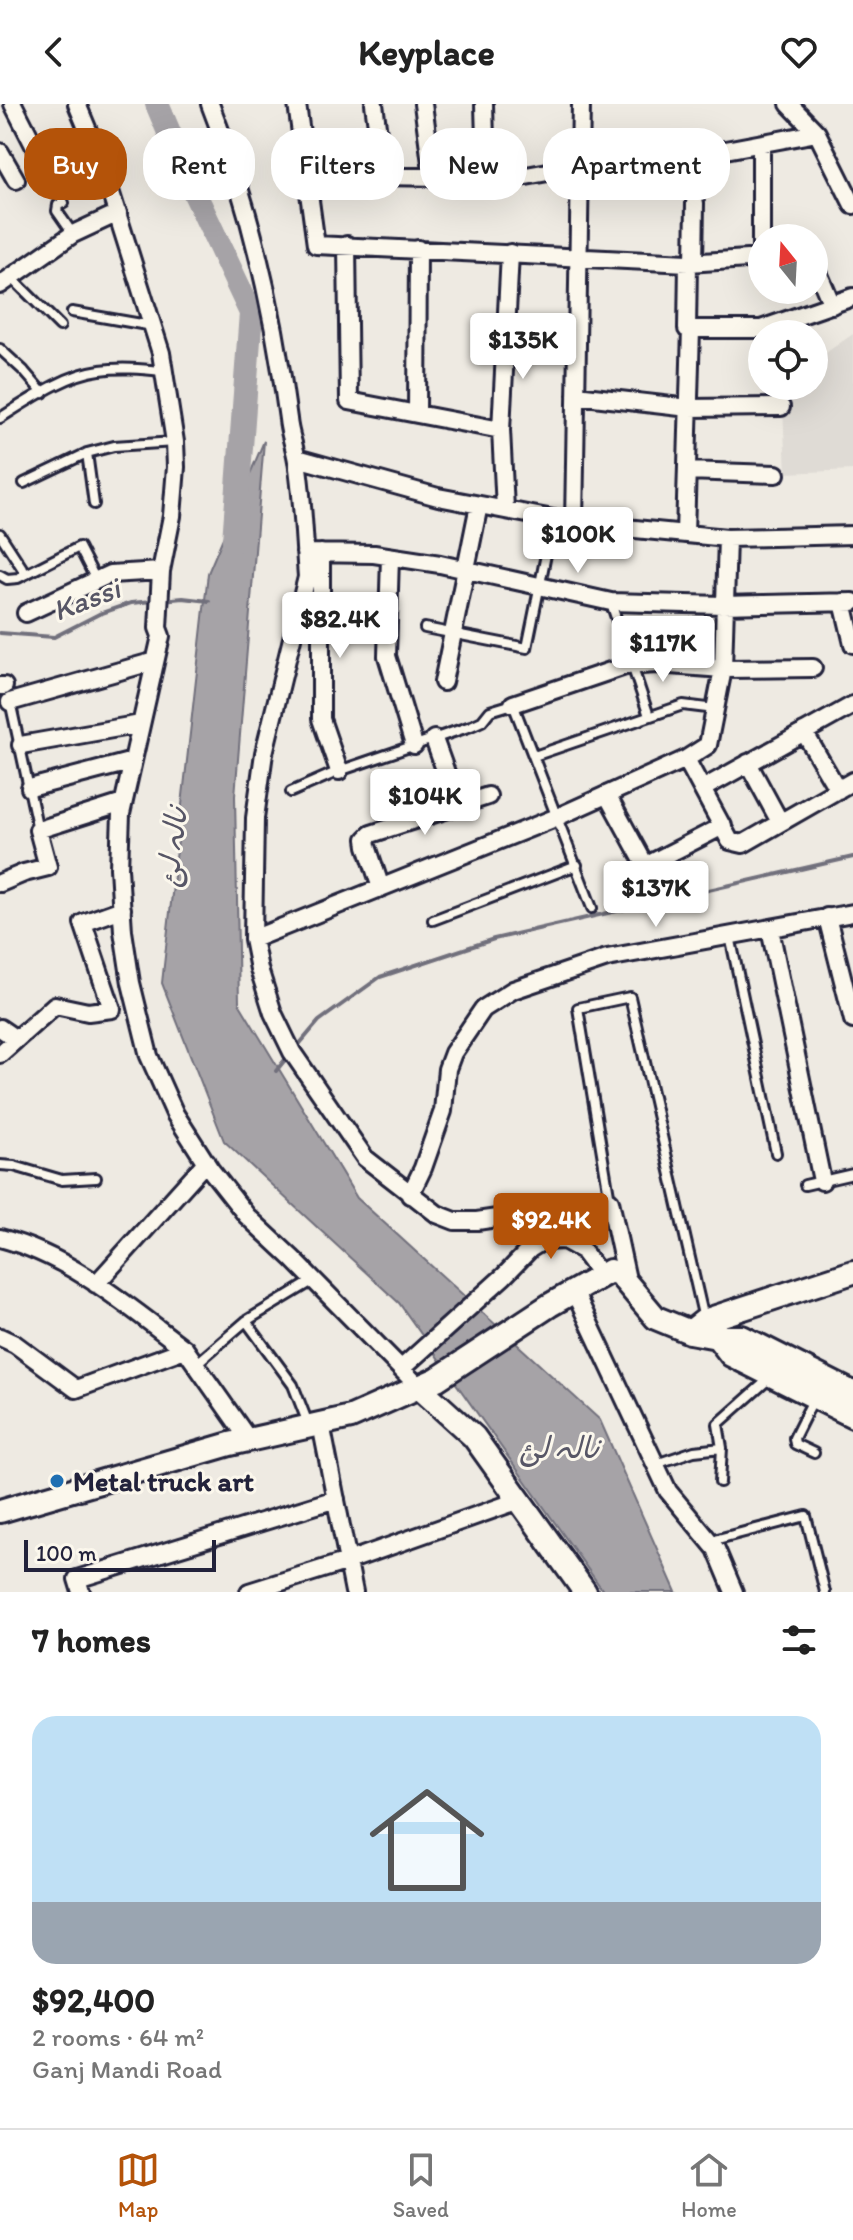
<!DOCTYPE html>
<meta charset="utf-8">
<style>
body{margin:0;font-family:Itim,"Playpen Sans Arabic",sans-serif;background:#f6f6f6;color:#222;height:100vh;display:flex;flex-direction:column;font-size:30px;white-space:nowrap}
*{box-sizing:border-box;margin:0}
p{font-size:26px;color:#767676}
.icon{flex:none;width:44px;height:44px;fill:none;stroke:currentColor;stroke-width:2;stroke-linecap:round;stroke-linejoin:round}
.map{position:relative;height:1488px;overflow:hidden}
.side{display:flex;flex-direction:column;background:#fff;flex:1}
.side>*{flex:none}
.top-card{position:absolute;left:24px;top:24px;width:806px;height:72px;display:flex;gap:16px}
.needle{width:52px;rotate:342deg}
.buttons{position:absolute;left:748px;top:120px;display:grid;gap:16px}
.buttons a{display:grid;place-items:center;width:80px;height:80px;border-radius:50%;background:#fff;box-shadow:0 8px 32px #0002;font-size:40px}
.scale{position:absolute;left:24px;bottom:20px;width:192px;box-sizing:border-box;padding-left:8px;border:4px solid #22223b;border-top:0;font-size:22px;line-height:28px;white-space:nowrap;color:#22223b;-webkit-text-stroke:6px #fbf7ec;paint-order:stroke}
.price{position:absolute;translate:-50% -68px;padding:0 18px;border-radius:8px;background:#fff;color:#222;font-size:26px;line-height:52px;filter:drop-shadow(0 2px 4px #0008)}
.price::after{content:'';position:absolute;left:50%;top:48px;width:24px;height:18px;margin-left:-12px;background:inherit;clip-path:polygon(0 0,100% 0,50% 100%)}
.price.current{background:#b45309;color:#fff}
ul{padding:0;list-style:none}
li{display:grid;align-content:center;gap:16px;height:424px;padding:0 32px}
li span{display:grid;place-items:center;height:248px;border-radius:24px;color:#555}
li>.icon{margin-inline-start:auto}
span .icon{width:144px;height:144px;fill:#fffc;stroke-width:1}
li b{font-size:34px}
h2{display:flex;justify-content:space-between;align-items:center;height:96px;padding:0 32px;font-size:34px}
.pill{padding:0 28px;border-radius:32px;background:#fff;box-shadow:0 8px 32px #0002;font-size:28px;line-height:72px}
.pill.current{background:#b45309;color:#fff}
header{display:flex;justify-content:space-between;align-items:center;height:104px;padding:0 32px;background:#fff;font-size:36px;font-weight:700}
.tab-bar{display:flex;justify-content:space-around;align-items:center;height:112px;border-top:2px solid #e0e0e0;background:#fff;font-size:22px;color:#767676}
.tab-bar a{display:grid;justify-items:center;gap:4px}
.tab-bar .current{color:#b45309}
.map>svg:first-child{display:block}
</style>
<header><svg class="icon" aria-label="back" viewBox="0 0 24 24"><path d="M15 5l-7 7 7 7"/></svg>Keyplace<svg class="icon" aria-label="heart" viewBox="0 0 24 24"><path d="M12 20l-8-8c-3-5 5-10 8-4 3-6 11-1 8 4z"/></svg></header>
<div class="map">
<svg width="853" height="1488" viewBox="0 0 853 1488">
<rect width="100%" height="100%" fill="#eeeae2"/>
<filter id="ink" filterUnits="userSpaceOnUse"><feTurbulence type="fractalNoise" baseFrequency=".0125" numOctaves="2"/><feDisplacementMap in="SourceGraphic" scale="16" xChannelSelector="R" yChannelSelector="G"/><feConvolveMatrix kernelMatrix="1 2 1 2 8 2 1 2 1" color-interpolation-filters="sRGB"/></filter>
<g filter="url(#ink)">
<path fill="#dfdbd5" d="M853,230V366L786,369L782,282H814V257Z"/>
<path fill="#a6a3a7" stroke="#716f7c" stroke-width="2" d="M264,337L235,692L239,899L357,1094L600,1316L676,1488H604L399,1199L224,1037L162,879L208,469Z"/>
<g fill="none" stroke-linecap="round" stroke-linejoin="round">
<path stroke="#716f7c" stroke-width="4" d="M162,496L183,494L209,497
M0,529L54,533L99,510L131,499L153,497
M297,943L319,917L380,873L494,835L853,753
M276,967L288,952"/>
<path stroke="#a6a3a7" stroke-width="24" d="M157,0L196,92L251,209L234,437"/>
<g stroke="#22223b" stroke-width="14">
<path id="lane" d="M73,130L57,107L58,101L64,99L56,84L102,63
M12,174L60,222
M72,208L153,222
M0,245L24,267
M23,266L43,289
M0,314C29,296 66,270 100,266C121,263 142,265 162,267
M87,349L94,400
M24,379L87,349L114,342L175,338
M0,430L26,470
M0,471L7,475L18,474L79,443L96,476
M611,499L649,612
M425,524L527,544L553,416
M10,597L38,726
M534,652L683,601L715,605
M291,688L339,667L471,622L482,617L490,607L513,600L592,804
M433,816L577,761
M730,832L776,1049
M0,1061L14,1062L62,1076L96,1074
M805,1081L853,1070
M610,1097L578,904L630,893L704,1215
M246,1217L293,1281L309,1322
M196,1260L246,1217L314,1176
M814,1294L794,1334L795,1340L814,1349
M656,1360L694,1347L722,1344L718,1320L771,1273
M720,1378L722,1344
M710,1437L806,1412L825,1488"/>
</g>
<g stroke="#22223b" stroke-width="22">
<path id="street" d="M13,0L40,53
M77,0L101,58L161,249L175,338L176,363L172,412L161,467L158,524L161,532L121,710L119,764L123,827L131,879L149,952L175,1010L210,1065L247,1112L293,1155L420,1284
M210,0C250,101 274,207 288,315C289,329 295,343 297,357C303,395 304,435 307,473L264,649L255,714L253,835L259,865L273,909L292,948L365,1054L437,1110L455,1117H477L610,1097L628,1180
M297,0L316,141L688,159L762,154
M374,0L384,73
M423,0L433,74
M484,0L486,74
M789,0L817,29L853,101
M761,41V154
M0,48L16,76
M308,71L515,74L581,62L633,61L704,50L817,29
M347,141L349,297L501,326
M688,159L687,225H761L853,193
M694,159L695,99
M814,159L832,201
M0,181L73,130L118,109
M576,291L689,304L781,303
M417,310L418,145
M297,354L438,393L574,419L727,434L853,431
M687,367L776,370
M505,405L501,326L510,149
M574,419L581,0
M685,430L691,225
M305,449L374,450L440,460L611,498L723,501L853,498
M321,449V615L339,667
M390,453L387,552L414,641
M843,498L853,540
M26,509L110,470L161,467
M443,578L479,401
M0,582H4
M10,598L155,557
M513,600L625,562L657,560L723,565L813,564
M804,628L838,686
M434,635L458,702
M21,641L141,620
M686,655L730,737L743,740L853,677
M748,659L780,718
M30,684L133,657
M704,684L853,601
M607,691L660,788
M645,762L723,722
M0,779L24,769L48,763L38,726L123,699
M381,784L367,742L366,735L371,730L488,692
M827,813L853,916
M770,825L822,1077
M253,835L555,714L686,655L708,641L723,565L727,434
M0,924L16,935
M0,950L55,901L88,908L112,905L83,819L122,805
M410,1091L423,1064L443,1007L447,965L453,949L483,905L513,886L607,854L853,809
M0,1134C70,1152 128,1202 185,1245
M96,1180L206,1058
M574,1187L668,1387L716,1445L734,1488
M0,1233L15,1240L76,1285L185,1245L249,1336
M402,1264L504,1172L530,1145L543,1137L564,1136L582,1146L600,1170
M321,1320L354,1488
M81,1488L77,1475L336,1395
M249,1488L348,1457L520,1396"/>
</g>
<g stroke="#22223b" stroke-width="28">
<path id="secondary" d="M690,1228L704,1217L853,1168
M717,1233L731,1251L853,1312
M420,1284L474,1333L585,1488
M0,1407L230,1340L351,1313L437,1275L550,1201L610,1167L619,1170L656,1214L690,1228L717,1233H742L853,1289"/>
</g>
<use href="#lane" stroke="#fbf7ec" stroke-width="8"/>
<use href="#street" stroke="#fbf7ec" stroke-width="16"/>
<use href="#secondary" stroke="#fbf7ec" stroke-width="22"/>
</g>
</g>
<circle fill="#1f6fb2" stroke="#fbf7ec" stroke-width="3" cx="57" cy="1377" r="8"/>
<g text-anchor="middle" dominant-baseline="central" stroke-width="6" stroke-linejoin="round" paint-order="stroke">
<g font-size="28" font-weight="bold" fill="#22223b" stroke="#fbf7ec" text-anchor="start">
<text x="73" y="1377">Metal truck art</text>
</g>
<g font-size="30" font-style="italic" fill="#575666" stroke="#fbf7ec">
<text transform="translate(86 495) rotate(-21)">Kassi</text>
<text transform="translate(172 742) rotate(-83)">نالہ لئ</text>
<text x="560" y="1343">نالہ لئ</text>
</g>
</g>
</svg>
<div class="buttons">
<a><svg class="needle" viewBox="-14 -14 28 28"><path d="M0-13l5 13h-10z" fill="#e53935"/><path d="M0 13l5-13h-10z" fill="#767676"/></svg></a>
<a><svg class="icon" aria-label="locate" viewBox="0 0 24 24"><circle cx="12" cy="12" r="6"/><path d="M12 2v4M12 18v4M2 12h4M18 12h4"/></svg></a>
</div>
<div class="scale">100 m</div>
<b class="price" style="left:523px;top:277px">$135K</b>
<b class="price" style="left:578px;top:471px">$100K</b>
<b class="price" style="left:340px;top:556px">$82.4K</b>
<b class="price" style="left:663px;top:580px">$117K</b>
<b class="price" style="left:425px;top:733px">$104K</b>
<b class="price" style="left:656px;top:825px">$137K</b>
<b class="price current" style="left:551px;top:1157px">$92.4K</b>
<div class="top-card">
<a class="pill current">Buy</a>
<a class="pill">Rent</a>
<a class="pill">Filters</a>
<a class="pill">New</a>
<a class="pill">Apartment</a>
</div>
</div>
<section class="side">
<h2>7 homes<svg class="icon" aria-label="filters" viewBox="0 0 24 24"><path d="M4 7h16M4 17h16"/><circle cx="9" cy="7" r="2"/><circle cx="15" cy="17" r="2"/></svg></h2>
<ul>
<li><span style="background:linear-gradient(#bfe0f5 75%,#9aa5b1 0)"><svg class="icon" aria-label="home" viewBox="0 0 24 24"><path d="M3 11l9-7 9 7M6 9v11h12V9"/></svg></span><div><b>$92,400</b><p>2 rooms · 64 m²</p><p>Ganj Mandi Road</p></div></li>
</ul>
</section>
<nav class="tab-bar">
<a class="current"><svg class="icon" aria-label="map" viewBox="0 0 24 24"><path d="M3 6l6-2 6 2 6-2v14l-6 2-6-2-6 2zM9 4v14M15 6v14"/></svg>Map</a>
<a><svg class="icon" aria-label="saved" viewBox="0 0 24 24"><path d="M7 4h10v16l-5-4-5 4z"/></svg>Saved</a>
<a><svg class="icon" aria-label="home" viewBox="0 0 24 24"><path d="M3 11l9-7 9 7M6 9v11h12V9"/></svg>Home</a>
</nav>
